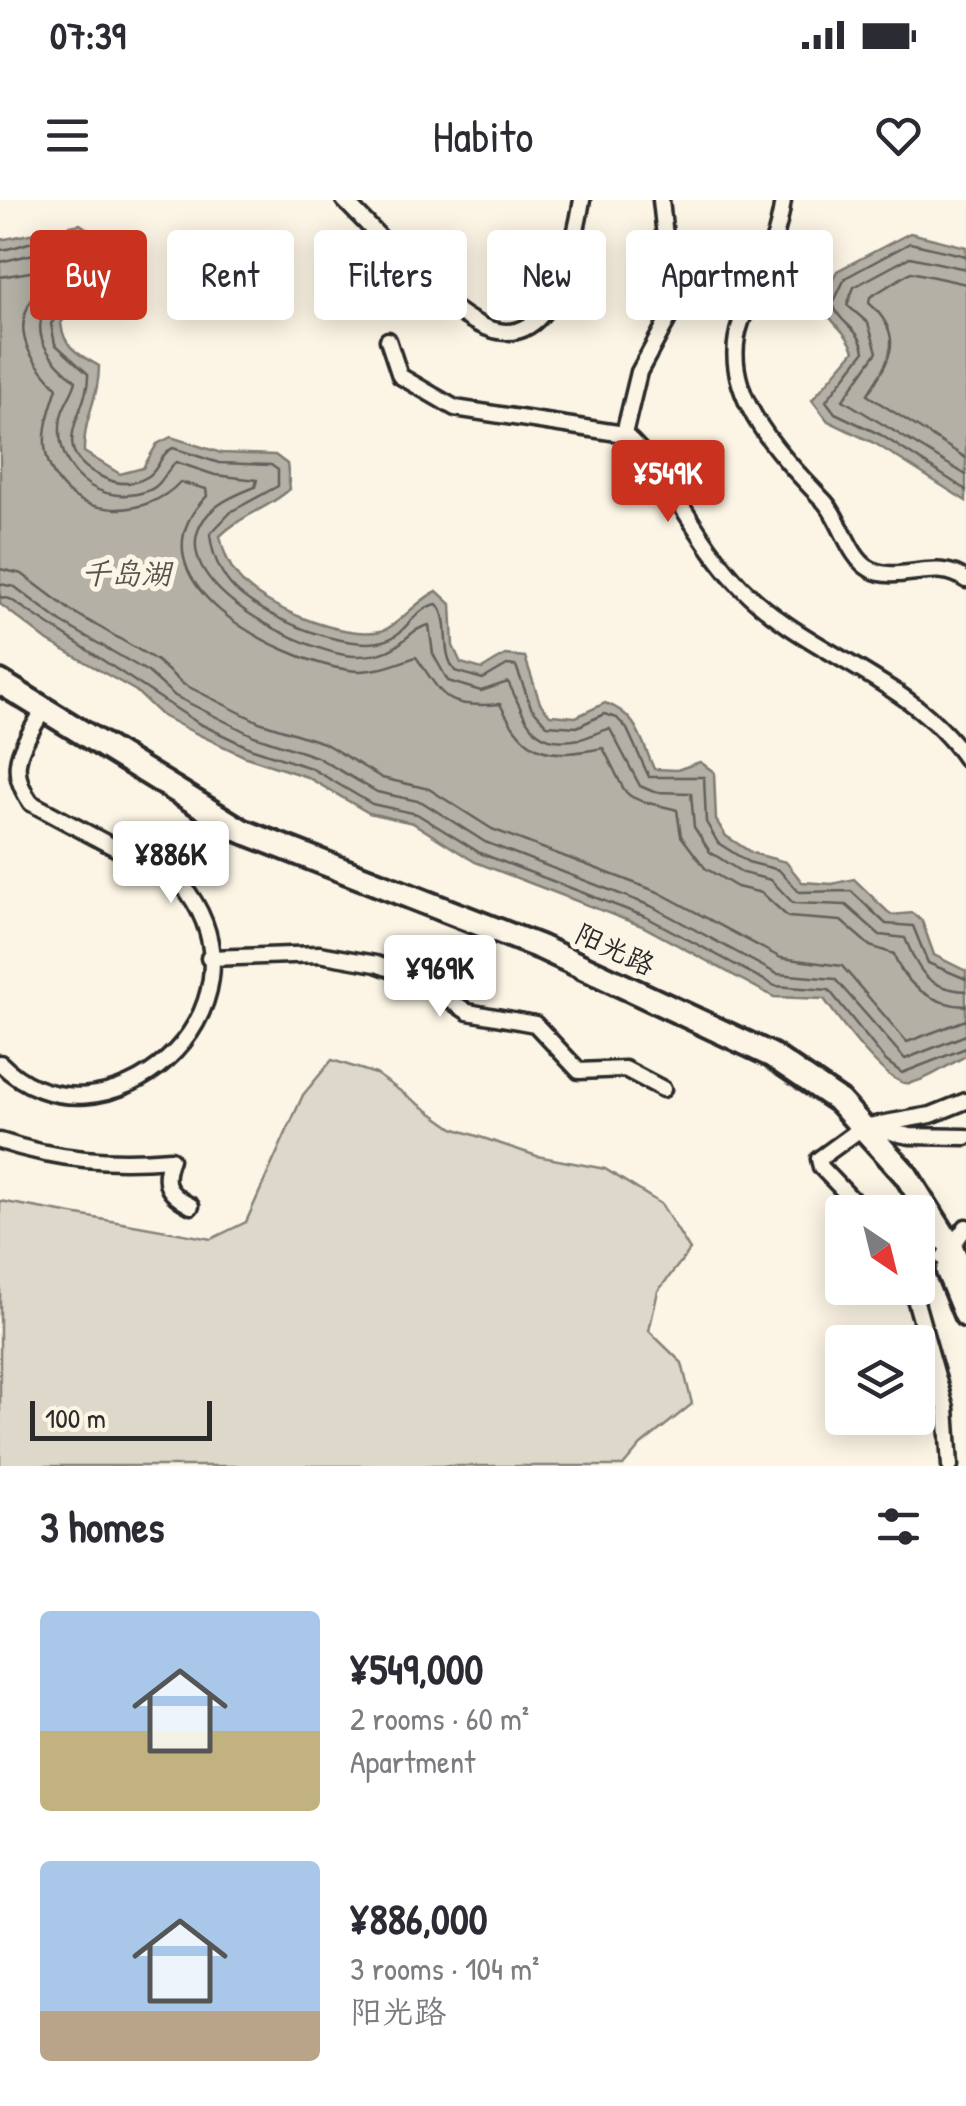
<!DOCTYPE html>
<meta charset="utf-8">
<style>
body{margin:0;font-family:"Patrick Hand","LXGW WenKai TC",sans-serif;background:#f7f7f7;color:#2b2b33;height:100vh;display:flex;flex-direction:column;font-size:38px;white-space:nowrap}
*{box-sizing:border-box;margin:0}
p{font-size:32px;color:#7c7c81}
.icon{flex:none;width:55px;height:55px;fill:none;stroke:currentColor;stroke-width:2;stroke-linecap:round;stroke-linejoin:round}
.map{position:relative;height:1266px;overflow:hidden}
.sheet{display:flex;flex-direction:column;background:#fff;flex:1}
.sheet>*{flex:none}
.hud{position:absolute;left:30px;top:30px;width:908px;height:90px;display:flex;gap:20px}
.needle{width:65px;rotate:145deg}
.controls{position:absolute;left:825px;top:995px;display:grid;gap:20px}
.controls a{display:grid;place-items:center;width:110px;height:110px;border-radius:10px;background:#fff;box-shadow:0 5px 25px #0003;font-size:50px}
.scale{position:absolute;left:30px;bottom:25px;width:182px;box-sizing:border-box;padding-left:10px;border:5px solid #2b2b2b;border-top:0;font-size:28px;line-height:35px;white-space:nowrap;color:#2b2b2b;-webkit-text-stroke:8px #fcf5e5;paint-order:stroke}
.price{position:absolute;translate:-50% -85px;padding:0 22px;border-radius:10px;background:#fff;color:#222;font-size:32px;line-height:65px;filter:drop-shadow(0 2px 5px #0008)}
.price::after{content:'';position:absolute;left:50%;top:60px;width:30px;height:22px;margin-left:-15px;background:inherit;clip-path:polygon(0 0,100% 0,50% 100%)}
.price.current{background:#c8321e;color:#fff}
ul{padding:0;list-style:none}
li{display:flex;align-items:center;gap:30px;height:250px;padding:0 40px}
li span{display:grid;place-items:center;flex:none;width:280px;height:200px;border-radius:10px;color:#555}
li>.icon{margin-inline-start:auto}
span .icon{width:120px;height:120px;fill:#fffc;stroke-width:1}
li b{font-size:42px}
h2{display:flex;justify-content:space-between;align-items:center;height:120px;padding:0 40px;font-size:42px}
.chip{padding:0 35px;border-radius:10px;background:#fff;box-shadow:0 5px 25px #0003;font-size:35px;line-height:90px}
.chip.current{background:#c8321e;color:#fff}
.status{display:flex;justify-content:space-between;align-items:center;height:70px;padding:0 50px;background:#fff;direction:ltr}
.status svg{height:28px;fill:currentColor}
header{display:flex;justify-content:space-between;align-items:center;height:130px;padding:0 40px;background:#fff;font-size:45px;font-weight:600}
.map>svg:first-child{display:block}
</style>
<div class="status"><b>07:39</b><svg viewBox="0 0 49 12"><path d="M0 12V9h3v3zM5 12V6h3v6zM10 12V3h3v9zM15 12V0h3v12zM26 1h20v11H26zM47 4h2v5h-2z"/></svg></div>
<header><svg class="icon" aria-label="menu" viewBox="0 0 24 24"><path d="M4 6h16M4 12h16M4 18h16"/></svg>Habito<svg class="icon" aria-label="heart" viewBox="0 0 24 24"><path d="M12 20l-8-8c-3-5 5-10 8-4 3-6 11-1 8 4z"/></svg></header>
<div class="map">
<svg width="966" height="1266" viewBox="0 0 966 1266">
<rect width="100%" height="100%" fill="#fcf5e5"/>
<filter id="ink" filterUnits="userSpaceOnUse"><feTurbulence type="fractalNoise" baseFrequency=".01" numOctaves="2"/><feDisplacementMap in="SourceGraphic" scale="20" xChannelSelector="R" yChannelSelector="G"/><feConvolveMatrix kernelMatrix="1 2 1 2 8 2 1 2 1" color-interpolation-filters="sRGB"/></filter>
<g filter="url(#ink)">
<path fill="#ded8ca" stroke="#84827a" stroke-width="2.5" d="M332,860L376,874L453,928L537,956L605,969L661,1004L690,1050L658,1091L649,1131L682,1163L692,1204L641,1245L623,1266H0V1001L211,1039L246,1022L303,895Z"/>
<path fill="#b4b0a5" stroke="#7d7b74" stroke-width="2.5" d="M80,24L95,34L103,66L61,123C63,147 79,155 99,166C99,199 83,218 84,252L120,274L143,268L157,244L171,237L221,253L275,255L287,264L290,289C268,309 241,315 220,336C223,352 228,365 239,378C262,407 344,440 381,431C397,427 417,400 437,391L451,404L453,446L461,463L482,469L505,455L525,457L540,503L550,515L576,517L605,503C638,514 641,540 654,569L677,570L700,562L714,572L716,620L726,636L752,653L786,662L802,682L832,684L854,679L891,715L913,713L922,721L934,755L966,771V856C949,864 928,880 910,883C887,888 838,818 824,799L774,797L642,726L475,662L413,623L369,613L307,577L246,557L193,532L161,515L136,491L48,441L0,404V40Z
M910,33L966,47V301L876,244L828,221L812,200L854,151C847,130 829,124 822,102L837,71Z"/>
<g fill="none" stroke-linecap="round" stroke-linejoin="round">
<path stroke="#62605c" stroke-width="2.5" d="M0,50C26,48 65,23 87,42L92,63L51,124L55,144L88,174C90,212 43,249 102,277C116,284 132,286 147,277C160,270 159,254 173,248L219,263L271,265L278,270V286L232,311L210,334C212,354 218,369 230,384C256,415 347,454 387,440C407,433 414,408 437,404C452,422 439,448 455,471L483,479L507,465L516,466L531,507L547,525L577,527L604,514L617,518L627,529L649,577H704L706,622L718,643L748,662L779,670L799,692L851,691L886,724L913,726L928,763L966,779
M966,56L910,43L845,78L833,104C840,125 861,128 864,152L826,201L835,213L881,235L966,290
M0,62L63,47L77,50L78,60C38,111 19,135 76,181C73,194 63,205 61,217C52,270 100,310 150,290C163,284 166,270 176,262L215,275L257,280L255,287C235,295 210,305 200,326C170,388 309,454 355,456C404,457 402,431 429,425L433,454L448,481L481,491L508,482C526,516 529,549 580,539C591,537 599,530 610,529L640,586L654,592L691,593L694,627L710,652L743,673L771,680L793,703L846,705L880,735L905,738C919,770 925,788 966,791
M966,69L910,57L854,87L847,105L868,123L877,152L843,200L966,275
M0,77L42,70L47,74C42,86 31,96 27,109C14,141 37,166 57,188C49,212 39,238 49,264C70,321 146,320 180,282L206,289L207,296C123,379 278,460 349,470C373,474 395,464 416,457C444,496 443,509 500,504C527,558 549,558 603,548C633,604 615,594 677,610L681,636L705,668L737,687L762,693L788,717L841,721L870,746L894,754C904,785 933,805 966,806
M966,84L911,72L870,97L869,103C907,137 889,161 867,195L966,258
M0,369L22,374L70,410L156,460L183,484L259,522L324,543L382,578L429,589L492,629L658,692L781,758L842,766L907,842L966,820
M0,384L15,387L61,422L148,472L175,496L254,536L317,557L377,592L422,602L485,642L651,706L777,774L835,779L905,859L966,835
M0,397L10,399L198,523L250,548L311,568L372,604L417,614L480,653L646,717L775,786L829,790L886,861L902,873L966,848"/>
<g stroke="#2b2b2b" stroke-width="21">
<path id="street" d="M344,0C444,101 541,238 582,0
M783,0C777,47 757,79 741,122C716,191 780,255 823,300C841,318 848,357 870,369C898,385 938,357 966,380
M388,140L400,176L455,208L624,234C672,277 696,341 741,387C808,456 910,477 966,559
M624,234L639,172L673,110L661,0
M209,758L319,754L376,764L418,779L468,812L535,824L579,871L625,869L663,889
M0,863C101,964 285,811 181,683L31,603C7,569 19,552 38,519
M873,929L910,936L966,937
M0,941C58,960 110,964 171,959C161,984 168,994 191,1006
M864,1012L821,967L819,959L863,927L931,915L966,901
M943,1058L966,1027
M912,1088L946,1208L950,1266"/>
</g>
<g stroke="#2b2b2b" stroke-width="30">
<path id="primary" d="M0,482L242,631L540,747L771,855L839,901L906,975L950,1045L966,1084
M948,1071L966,1115"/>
</g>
<use href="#street" stroke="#fcf5e5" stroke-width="14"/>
<use href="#primary" stroke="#fcf5e5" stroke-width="22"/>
</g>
</g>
<g text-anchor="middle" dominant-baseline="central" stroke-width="10" stroke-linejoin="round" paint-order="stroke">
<g font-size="28" fill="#2b2b2b" stroke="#fcf5e5">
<text transform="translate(615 749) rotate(25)">阳光路</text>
</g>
<g font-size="30" font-style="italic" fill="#545350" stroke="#fcf5e5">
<text x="126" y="373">千岛湖</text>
</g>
</g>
</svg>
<div class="controls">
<a><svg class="needle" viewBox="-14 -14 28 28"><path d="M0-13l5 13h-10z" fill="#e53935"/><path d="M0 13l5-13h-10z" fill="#7c7c81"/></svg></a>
<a><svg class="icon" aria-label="layers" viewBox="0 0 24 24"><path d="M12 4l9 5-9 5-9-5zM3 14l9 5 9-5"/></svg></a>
</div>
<div class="scale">100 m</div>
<b class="price current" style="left:668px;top:325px">¥549K</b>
<b class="price" style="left:171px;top:706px">¥886K</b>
<b class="price" style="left:440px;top:820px">¥969K</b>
<div class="hud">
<a class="chip current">Buy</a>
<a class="chip">Rent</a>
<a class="chip">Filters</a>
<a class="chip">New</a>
<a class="chip">Apartment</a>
</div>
</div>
<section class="sheet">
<h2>3 homes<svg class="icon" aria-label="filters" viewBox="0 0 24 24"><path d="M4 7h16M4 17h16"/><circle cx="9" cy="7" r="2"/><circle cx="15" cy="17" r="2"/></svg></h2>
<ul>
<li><span style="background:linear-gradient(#a9c7e8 60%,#c2b280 0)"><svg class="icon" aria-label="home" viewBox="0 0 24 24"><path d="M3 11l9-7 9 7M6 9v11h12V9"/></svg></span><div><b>¥549,000</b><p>2 rooms · 60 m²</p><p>Apartment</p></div></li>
<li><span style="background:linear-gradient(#a9c7e8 75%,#b9a48a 0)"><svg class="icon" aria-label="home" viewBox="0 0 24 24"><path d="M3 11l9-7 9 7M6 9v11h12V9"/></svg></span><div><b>¥886,000</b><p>3 rooms · 104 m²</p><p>阳光路</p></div></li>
</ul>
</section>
